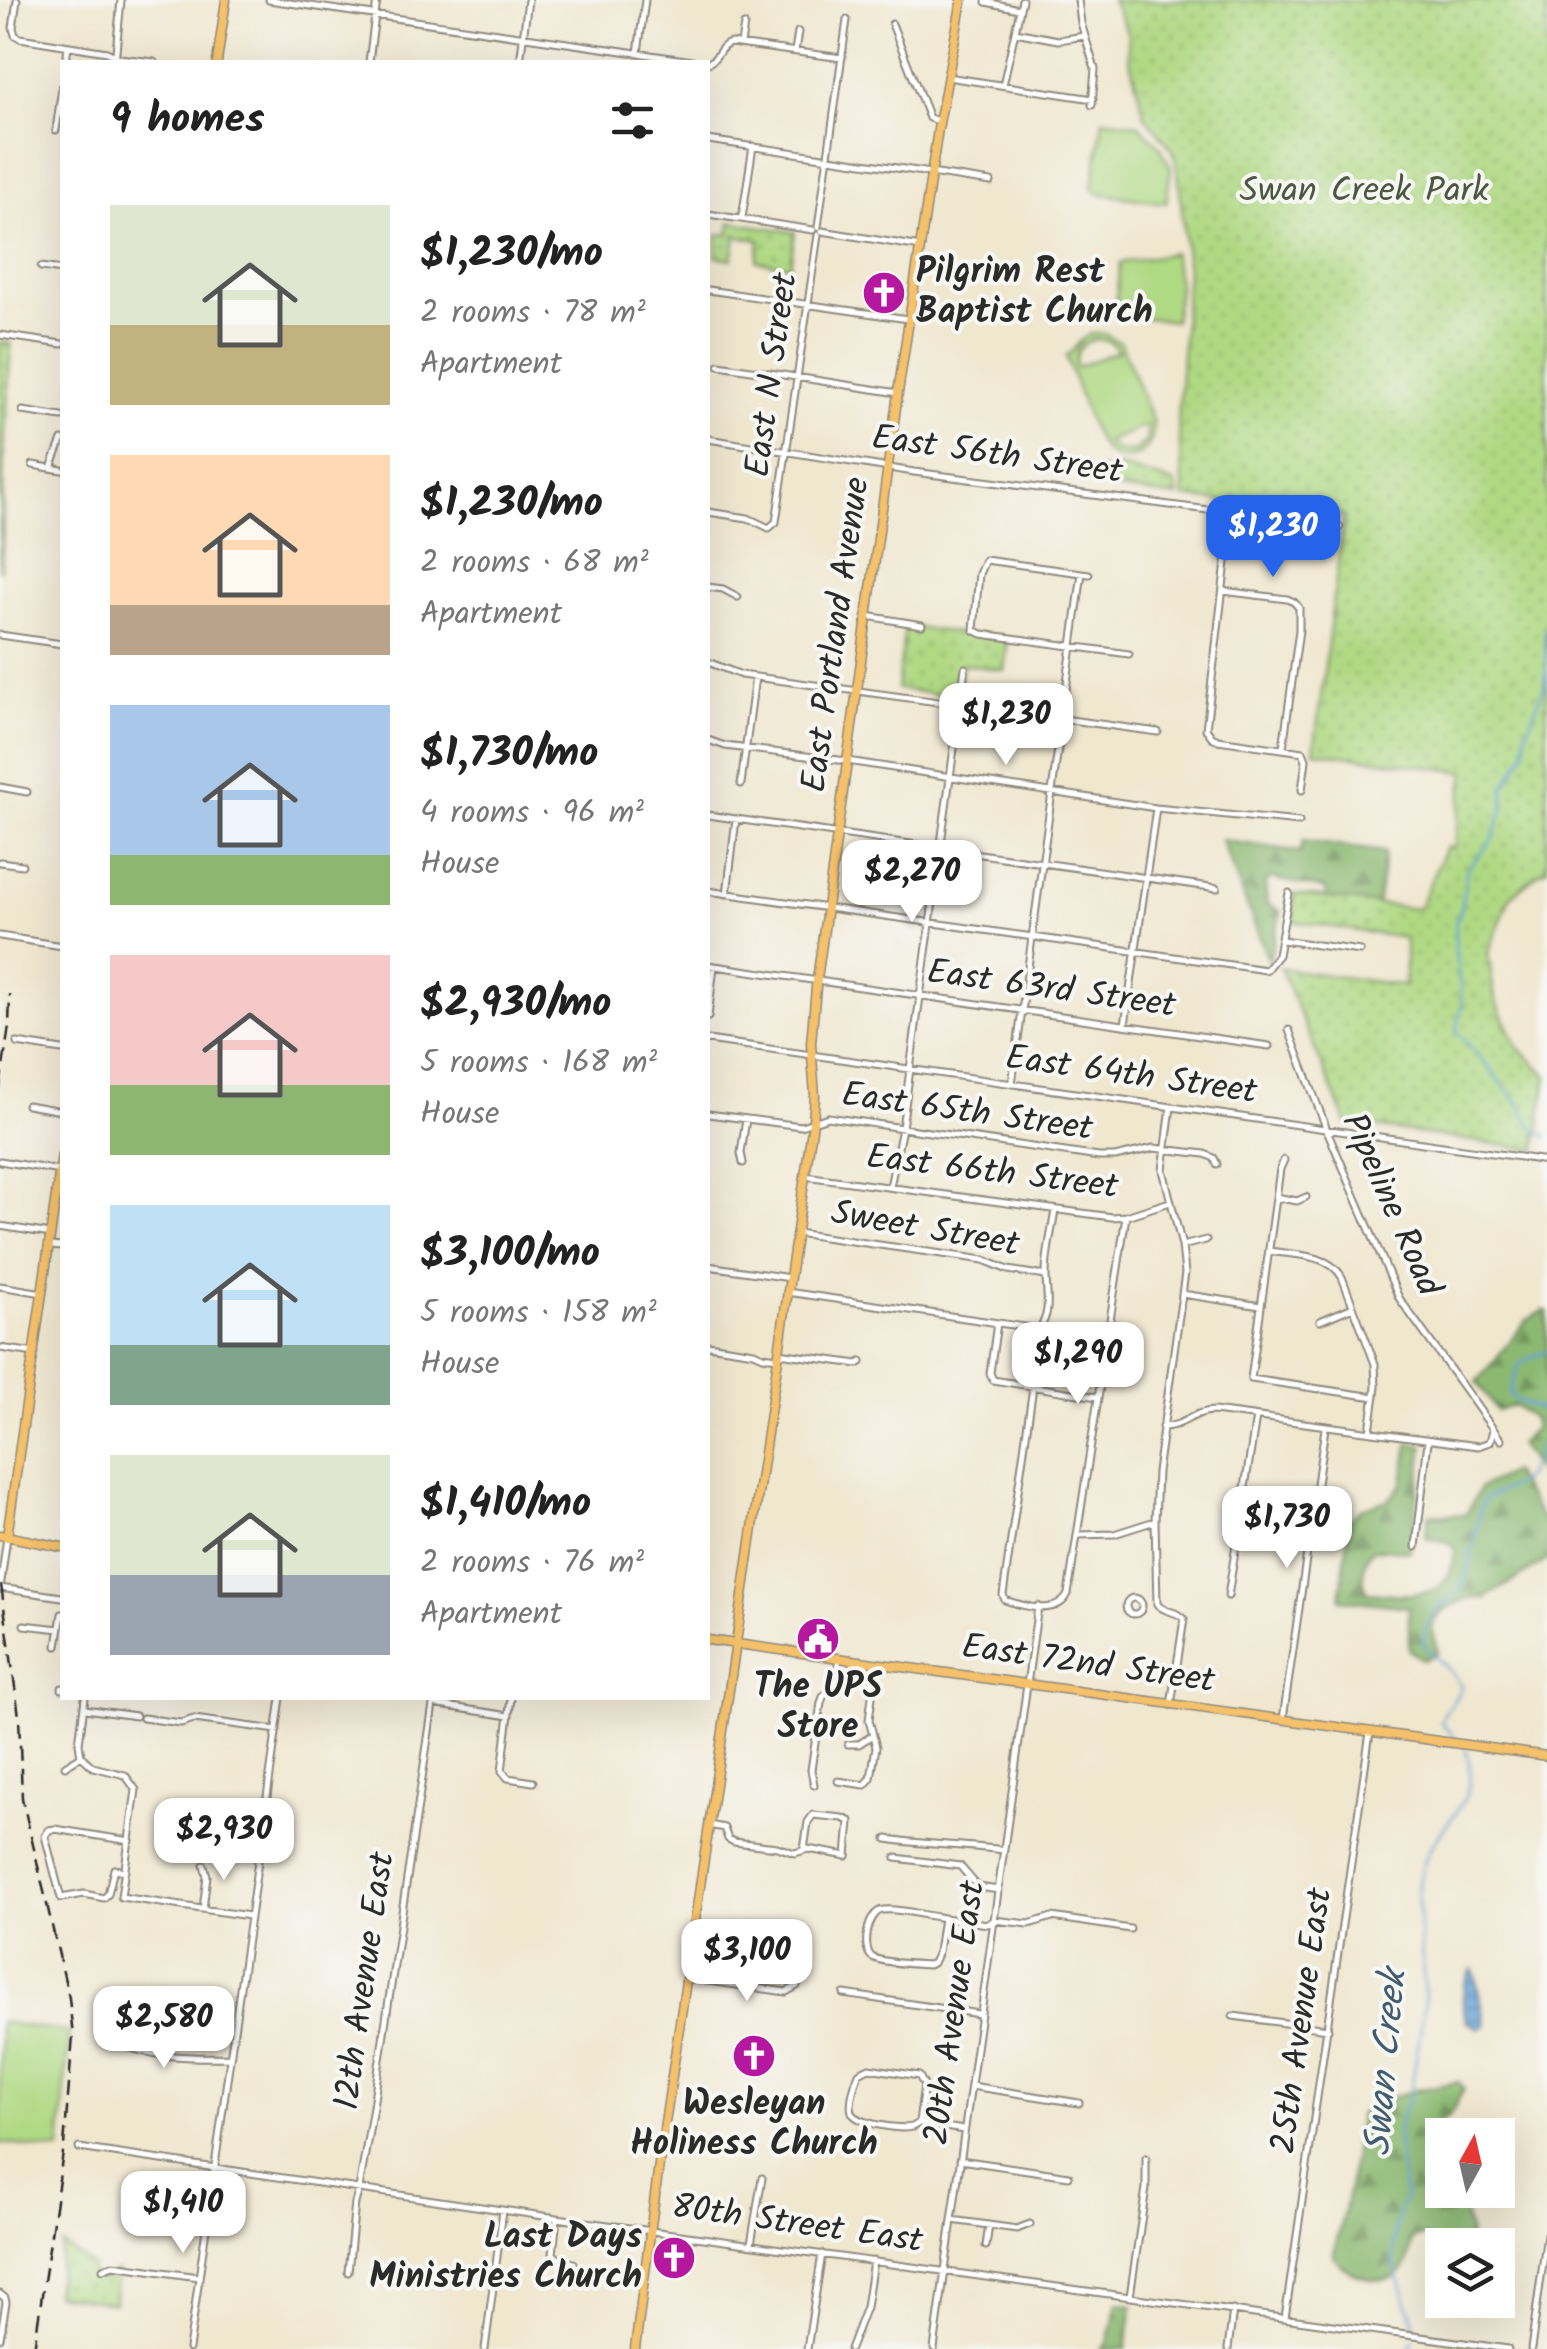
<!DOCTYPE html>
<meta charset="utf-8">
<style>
body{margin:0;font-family:Kalam,sans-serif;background:#f6f6f6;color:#222;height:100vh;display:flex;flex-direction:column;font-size:38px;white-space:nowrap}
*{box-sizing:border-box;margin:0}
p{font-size:32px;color:#767676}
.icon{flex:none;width:55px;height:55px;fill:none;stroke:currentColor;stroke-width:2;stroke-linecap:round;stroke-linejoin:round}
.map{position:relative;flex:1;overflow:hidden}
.side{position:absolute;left:60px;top:60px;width:650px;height:1640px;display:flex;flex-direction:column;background:#fff;border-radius:0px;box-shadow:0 10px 40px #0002}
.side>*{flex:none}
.needle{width:65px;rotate:8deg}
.buttons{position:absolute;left:1425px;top:2118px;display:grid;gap:20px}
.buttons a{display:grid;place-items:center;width:90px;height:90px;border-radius:0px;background:#fff;box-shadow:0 10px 40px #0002;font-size:50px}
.price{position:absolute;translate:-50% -85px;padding:0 22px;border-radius:20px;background:#fff;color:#222;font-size:32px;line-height:65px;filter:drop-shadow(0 2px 5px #0008)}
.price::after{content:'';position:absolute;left:50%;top:60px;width:30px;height:22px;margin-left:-15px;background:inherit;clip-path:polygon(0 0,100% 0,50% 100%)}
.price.on{background:#2563eb;color:#fff}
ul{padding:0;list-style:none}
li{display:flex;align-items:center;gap:30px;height:250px;padding:0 50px}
li span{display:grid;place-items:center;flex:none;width:280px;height:200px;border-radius:0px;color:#555}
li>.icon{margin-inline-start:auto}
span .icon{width:120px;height:120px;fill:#fffc;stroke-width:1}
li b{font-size:42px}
h2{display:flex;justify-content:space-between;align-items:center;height:120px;padding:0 50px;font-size:42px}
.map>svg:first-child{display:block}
</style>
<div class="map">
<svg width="1547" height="2349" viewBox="0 0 1547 2349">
<defs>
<pattern id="forest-firs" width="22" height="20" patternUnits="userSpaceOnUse" patternTransform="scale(2.5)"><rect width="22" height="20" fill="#8cb972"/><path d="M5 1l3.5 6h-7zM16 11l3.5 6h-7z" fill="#73975e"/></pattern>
<pattern id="park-dots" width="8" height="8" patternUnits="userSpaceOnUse" patternTransform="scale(2.5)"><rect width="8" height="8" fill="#b0d984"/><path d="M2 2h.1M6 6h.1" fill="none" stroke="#98ba72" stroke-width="1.8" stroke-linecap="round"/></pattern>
<pattern id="water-rules" width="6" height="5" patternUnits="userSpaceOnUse" patternTransform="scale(2.5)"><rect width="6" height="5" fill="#63a2d5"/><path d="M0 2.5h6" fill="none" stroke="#5284ad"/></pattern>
</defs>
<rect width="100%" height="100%" fill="#f6f6f2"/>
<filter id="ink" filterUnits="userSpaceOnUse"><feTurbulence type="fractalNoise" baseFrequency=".01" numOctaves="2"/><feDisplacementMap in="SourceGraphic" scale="20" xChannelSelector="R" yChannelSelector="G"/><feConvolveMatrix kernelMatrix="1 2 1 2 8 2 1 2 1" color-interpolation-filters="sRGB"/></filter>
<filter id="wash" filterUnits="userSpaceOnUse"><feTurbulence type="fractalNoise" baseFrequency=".0048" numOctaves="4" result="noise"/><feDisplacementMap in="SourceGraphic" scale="40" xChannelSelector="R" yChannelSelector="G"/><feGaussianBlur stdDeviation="2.25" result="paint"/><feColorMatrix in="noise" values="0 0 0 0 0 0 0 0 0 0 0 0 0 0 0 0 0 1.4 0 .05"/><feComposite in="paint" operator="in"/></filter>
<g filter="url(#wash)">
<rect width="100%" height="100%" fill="#f0e7cf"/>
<path fill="#b0d984" stroke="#6e8258" stroke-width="2.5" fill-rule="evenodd" d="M1103,119L1138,124L1160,146L1171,168L1166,203L1097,193L1093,188Z
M1173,253L1179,288L1174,321L1118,315L1115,310L1120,263Z
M1091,334H1105L1121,343L1152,420C1160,454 1119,475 1100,444C1086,420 1076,383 1066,356C1076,352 1077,339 1091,334ZM1096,339L1109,341L1119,351L1076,367C1074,352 1082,342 1096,339ZM1147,425V439L1136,451L1119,452L1106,442Z
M0,2022L69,2032L60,2151L0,2143Z"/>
<path fill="url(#forest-firs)" stroke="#5c724e" stroke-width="2.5" d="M1221,840L1301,852L1303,841L1385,852L1376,913L1327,906L1325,889L1271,878L1265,883L1267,903L1281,912L1269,961Z
M1544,1311H1547V1484L1519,1444L1535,1429L1533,1419L1515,1405L1497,1411L1477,1382L1527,1320Z
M1409,1443L1424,1446L1410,1551L1373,1549C1362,1559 1361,1578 1367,1592C1410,1595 1452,1604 1455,1548L1448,1542L1426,1537L1429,1514L1466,1515L1480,1488L1512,1472L1547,1527V1560L1485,1598C1468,1596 1434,1609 1432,1629C1432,1636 1436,1645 1438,1652L1424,1660L1409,1650V1607L1340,1599L1350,1520L1361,1509L1390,1499L1403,1483Z
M1459,2082L1464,2089L1449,2116L1430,2129L1426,2145L1432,2165L1434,2188L1462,2200L1470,2235L1465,2245H1442V2247L1423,2236L1412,2239C1410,2248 1410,2262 1403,2270C1386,2291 1348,2275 1333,2257L1349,2189L1359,2115C1386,2093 1426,2088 1459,2082Z
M1118,2303L1133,2305L1126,2349H1101L1108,2343Z"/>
<path fill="url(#park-dots)" stroke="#6e8258" stroke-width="2.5" d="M1112,0H1547V869L1541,871L1510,897L1488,954L1495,999L1517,1046L1547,1076L1536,1150L1347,1123L1280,968L1405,986V938L1292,921L1295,894L1418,909L1446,847L1454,848L1465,772L1314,751L1344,516L1184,497L1178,421L1187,269L1179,180L1174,152L1145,116L1129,57L1127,32Z
M731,222L795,232L790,266L757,261L760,240L736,236L732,259L716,256L718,234L729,235Z
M0,342L11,343L4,453L2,553L0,572Z
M1121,467L1174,483L1178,497L1105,487L1097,469Z
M905,626L1008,640L1004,670L962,664L957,697L897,689Z
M62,2245L92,2266V2274L103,2280L117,2271L114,2303L55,2294Z"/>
<path fill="url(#water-rules)" stroke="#476680" stroke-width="2.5" d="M1473,1969C1477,1977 1476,1985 1479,1993C1482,2004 1484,2013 1485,2025L1479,2028L1467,2021C1460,2005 1462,1982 1473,1969Z"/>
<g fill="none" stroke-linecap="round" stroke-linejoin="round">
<path stroke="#63a2d5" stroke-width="2.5" d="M1547,625L1544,632L1547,662
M1547,666L1544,688L1526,733L1525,752L1504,788V807L1493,839L1467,869L1460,913L1456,921L1455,948L1462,1003L1457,1031L1518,1102L1535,1130L1547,1136
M1547,1351C1517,1363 1518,1362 1510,1394L1516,1400L1547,1412
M1456,1739L1441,1722C1444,1709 1457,1701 1461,1687L1451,1672L1426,1648L1423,1643L1426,1626L1441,1606L1459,1592L1468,1571L1482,1502C1493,1491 1508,1491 1520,1482C1531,1475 1541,1441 1547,1428
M1414,2331V2323L1393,2262L1395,2225L1405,2198L1397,2139L1401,2116L1410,2095L1425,2003L1418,1899C1419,1881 1423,1859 1433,1844C1456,1808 1480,1796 1466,1749
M1410,2349L1413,2340"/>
</g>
</g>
<g filter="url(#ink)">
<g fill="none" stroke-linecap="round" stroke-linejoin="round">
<g stroke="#8e897d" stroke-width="9">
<path id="minor" d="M17,0L13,28L15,35L20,38L107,52L120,58L154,62
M269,0L699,62
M1078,0L1081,23L1095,69L1092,105
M986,2L1019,9
M892,24L929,118L939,121
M1015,32L1058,40L1085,36
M741,44L744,25
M795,51L798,32
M638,53L645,0
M66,62L68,46
M115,62L121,0
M369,62L377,0
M520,62L528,0
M708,63C719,59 719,45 731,43L842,58
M947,77L1093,99
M1003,85L1022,0
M56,130L62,87
M708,140L991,182
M708,214L813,230
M742,218L753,146
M818,227L847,20
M822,231L921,247
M41,267L62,270
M708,290L908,319
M0,335L62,344
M719,365L898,393
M23,411L62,417
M708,439L914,472L1340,527
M33,465L62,470
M51,468L62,440
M708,512L748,518L769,528L776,522L818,235
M1232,512L1206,729L1212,737L1218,740L1303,752L1306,760L1302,790
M1089,574L985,560L979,574L974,630L982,634L1129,654
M708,587L723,589L738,597
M1223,591L1287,599L1294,602L1299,608V630L1283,748
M867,616L922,625
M0,635L62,644
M708,662L741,675L1158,732
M708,740L725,746L847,761L1156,808L1299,822
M741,784L755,677
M0,787L27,792
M708,815L1217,888
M0,862L22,865
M708,891L1266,970L1278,955L1289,893
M727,894L736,819
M0,936L62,946
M1282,940L1360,951
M708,965L1269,1046
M708,1017L714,966
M1125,1025L1156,808
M1289,1030L1327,1130L1399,1298L1501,1440
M708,1040L1547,1161
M17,1043L62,1050
M1012,1084L1082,573
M27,1105L62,1111
M1171,1107L1163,1170L1182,1246L1185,1273L1157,1472L1155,1521L1157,1604C1164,1613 1177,1610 1184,1619L1171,1705
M708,1114L801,1126L828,1117L1099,1157H1115L1154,1148L1205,1154L1214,1158L1217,1164
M1284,1160L1280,1169L1251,1379L1375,1397
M0,1161L60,1171
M743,1163L741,1153L746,1119
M805,1176L1112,1217L1126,1216L1170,1202
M890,1187L902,1128L965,668
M1276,1197L1297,1201L1306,1197
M0,1226L51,1234
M796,1233L984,1260L1008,1270L1046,1276
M50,1246L62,1247
M1182,1246L1206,1240
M1269,1251C1294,1255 1328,1253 1342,1277L1375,1364L1376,1387L1370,1431
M708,1266L790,1278
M0,1286L43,1293
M787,1292L1039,1329C1052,1313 1046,1293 1046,1275C1046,1254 1052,1231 1055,1210
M1182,1294L1261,1306
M1320,1321L1353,1307
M997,1323L990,1373L993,1380L1097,1397
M708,1345L754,1352L763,1356L778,1358
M0,1348L35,1353
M779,1353L858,1364L861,1362
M1033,1387L1003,1595L1005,1600C1025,1607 1058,1616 1068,1594L1126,1216
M1162,1427C1185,1427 1192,1411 1214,1411L1478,1446L1490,1442L1493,1429
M1078,1535L1114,1534L1155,1521
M1416,1547L1428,1441
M0,1588L62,1597
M0,1589L7,1537
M1228,1596L1256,1417
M1126 1606a8 8 0 1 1 16 0a8 8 0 1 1-16 0Z
M24,1625L60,1629
M57,1646L62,1614
M62,1688V1689
M511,1698L502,1771L508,1778L533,1782
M433,1704L509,1716
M85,1709L136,1716
M143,1718L181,1723L194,1719L277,1730
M1283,1719L1325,1428
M848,1744H859L873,1735
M81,1756L93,1767L125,1775L136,1790L121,1897L249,1916
M81,1756L79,1743L85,1698
M65,1766L81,1756
M838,1781L865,1785L871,1778L876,1747L869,1720L876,1665
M814,1785L811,1770L821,1703L823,1697L835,1684L839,1658
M709,1825L724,1828L728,1839L734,1842L777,1847L795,1853L808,1849L847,1856L850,1821L843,1818L813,1815L808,1822L804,1850
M887,1839C926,1845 965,1845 1004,1850
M896,1858L960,1866L978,1887L999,1890
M125,1871L114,1869L108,1894L104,1898L84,1894L61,1898L45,1836L49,1830L55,1829L130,1841
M203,1909L207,1876L204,1865
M943,1918L938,1952L933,1963L928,1965C915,1964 881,1963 872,1957C861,1949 868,1911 883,1910C900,1908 921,1915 938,1917L943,1918L988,1924L994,1920L1029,1924L1052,1917L1130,1929
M687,1978L786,1992L797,1986
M844,1994L979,2014
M1233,2016L1328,2029
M111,2039C142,2058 194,2058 229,2057
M971,2086L1079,2103
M919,2123L924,2085L919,2076L869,2068L859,2073C855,2082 849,2102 852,2112C856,2124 901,2130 912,2127C915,2126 917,2124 919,2123L964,2130
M79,2148L557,2218L1508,2349
M960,2160L1069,2176
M557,2218L553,2254L559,2259L574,2263
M952,2220L1017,2229L1030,2224
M751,2244L762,2178
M986,2246L989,2225
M103,2269L113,2265L198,2277
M348,2272L355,2203L359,2189L372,2113L434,1698
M0,2294L5,2298L6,2303L0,2338
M1130,2296L1146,2188V2158
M1285,2318L1370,1732
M189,2349L281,1698
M485,2349L503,2210
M807,2349L822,2254
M850,2349L866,2307L873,2261
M934,2349L1038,1606
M1228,2349L1233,2310
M1531,2349L1547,2234"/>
</g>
<g stroke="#8e897d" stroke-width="11">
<path id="major" d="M217,62L226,0
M0,1535L62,1547
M7,1537L62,1154
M708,1640L1547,1756
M635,2349L660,2157L813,1122L815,1096L811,1043L816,987L898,393L938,129L962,0"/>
</g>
<use href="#minor" stroke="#fff" stroke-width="5"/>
<use href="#major" stroke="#f5c16b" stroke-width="8"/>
<path stroke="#2b2b2b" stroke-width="2.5" stroke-dasharray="15 8" stroke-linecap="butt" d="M0,1088L9,1026L10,994
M1,1585L19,1716L22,1798L69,1998L73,2036L64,2146L34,2349"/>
</g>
</g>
<defs>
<g id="church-disc" transform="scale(2.25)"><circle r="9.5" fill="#b5179e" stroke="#f6f6f2"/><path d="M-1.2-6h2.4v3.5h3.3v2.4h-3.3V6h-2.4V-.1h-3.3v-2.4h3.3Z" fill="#fff"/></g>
<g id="civic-disc" transform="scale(2.25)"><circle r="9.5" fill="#b5179e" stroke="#f6f6f2"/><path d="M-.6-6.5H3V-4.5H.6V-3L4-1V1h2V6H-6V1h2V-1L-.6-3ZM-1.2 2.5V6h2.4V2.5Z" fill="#fff"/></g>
</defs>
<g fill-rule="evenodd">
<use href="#church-disc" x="884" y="293"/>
<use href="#civic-disc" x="818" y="1639"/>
<use href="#church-disc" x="754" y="2056"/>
<use href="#church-disc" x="674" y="2258"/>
</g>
<g text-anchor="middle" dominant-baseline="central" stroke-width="8" stroke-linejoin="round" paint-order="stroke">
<g font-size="35" fill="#4c5641" stroke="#f6f6f2">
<text x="1364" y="192">Swan Creek Park</text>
</g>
<g font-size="35" font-weight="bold" fill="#2b2b2b" stroke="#f6f6f2">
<text x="916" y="273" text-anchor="start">Pilgrim Rest<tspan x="916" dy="40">Baptist Church</tspan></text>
<text x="818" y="1688">The UPS<tspan x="818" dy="40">Store</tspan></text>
<text x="754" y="2105">Wesleyan<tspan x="754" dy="40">Holiness Church</tspan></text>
<text x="642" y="2238" text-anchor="end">Last Days<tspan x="642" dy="40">Ministries Church</tspan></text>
</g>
<g font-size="35" fill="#2b2b2b" stroke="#f6f6f2">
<text transform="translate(773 375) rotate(-82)">East N Street</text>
<text transform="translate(997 456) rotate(8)">East 56th Street</text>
<text transform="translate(837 635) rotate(-82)">East Portland Avenue</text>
<text transform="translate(1051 990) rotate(8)">East 63rd Street</text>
<text transform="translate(1131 1076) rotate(8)">East 64th Street</text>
<text transform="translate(967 1113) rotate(8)">East 65th Street</text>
<text transform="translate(992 1173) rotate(7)">East 66th Street</text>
<text transform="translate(1390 1205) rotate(66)">Pipeline Road</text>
<text transform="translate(925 1230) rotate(10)">Sweet Street</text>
<text transform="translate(1088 1665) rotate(8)">East 72nd Street</text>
<text transform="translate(366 1981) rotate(-82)">12th Avenue East</text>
<text transform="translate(956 2013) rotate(-82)">20th Avenue East</text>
<text transform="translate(1303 2021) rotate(-82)">25th Avenue East</text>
<text transform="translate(797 2225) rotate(8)">80th Street East</text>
</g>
<g font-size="38" font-style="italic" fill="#415b6f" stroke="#f6f6f2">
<text transform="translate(1387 2063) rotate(-85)">Swan Creek</text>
</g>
</g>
</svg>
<div class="buttons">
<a><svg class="needle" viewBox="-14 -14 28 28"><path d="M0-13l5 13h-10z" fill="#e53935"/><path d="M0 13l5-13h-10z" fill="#767676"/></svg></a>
<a><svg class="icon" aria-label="layers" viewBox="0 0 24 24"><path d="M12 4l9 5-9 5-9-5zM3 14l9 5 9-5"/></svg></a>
</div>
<b class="price on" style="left:1273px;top:580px">$1,230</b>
<b class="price" style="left:1006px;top:768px">$1,230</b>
<b class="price" style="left:912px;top:925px">$2,270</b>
<b class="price" style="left:1078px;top:1407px">$1,290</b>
<b class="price" style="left:1287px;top:1571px">$1,730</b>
<b class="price" style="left:224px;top:1883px">$2,930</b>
<b class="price" style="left:747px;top:2004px">$3,100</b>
<b class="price" style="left:164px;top:2071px">$2,580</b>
<b class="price" style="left:183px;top:2256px">$1,410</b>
<section class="side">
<h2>9 homes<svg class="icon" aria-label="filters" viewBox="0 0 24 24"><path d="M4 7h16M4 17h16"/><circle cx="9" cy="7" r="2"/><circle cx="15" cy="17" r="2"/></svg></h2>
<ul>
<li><span style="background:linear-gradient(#dfe7d0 60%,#c2b280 0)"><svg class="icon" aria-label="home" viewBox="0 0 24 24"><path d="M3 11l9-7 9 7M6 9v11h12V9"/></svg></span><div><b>$1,230/mo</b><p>2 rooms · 78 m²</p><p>Apartment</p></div></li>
<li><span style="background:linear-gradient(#ffd9b3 75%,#b9a48a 0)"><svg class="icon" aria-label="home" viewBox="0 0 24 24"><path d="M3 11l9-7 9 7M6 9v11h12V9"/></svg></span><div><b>$1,230/mo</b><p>2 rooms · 68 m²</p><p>Apartment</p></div></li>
<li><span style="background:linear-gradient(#a9c7e8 75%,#8fb573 0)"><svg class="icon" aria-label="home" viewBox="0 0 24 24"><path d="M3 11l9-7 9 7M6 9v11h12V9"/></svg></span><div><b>$1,730/mo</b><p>4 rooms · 96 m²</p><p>House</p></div></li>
<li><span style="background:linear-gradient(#f6c9c9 65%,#8fb573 0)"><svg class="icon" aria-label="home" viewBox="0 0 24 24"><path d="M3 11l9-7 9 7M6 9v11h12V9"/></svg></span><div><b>$2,930/mo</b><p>5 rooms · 168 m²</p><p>House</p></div></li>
<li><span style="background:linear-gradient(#bfe0f5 70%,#7fa58c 0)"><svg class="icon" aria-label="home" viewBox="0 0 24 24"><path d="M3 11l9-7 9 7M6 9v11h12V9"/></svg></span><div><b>$3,100/mo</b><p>5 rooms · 158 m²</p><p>House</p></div></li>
<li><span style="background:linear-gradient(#dfe7d0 60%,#9aa5b1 0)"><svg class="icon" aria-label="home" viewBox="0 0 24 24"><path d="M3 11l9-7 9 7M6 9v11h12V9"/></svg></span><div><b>$1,410/mo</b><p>2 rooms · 76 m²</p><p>Apartment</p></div></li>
</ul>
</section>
</div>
